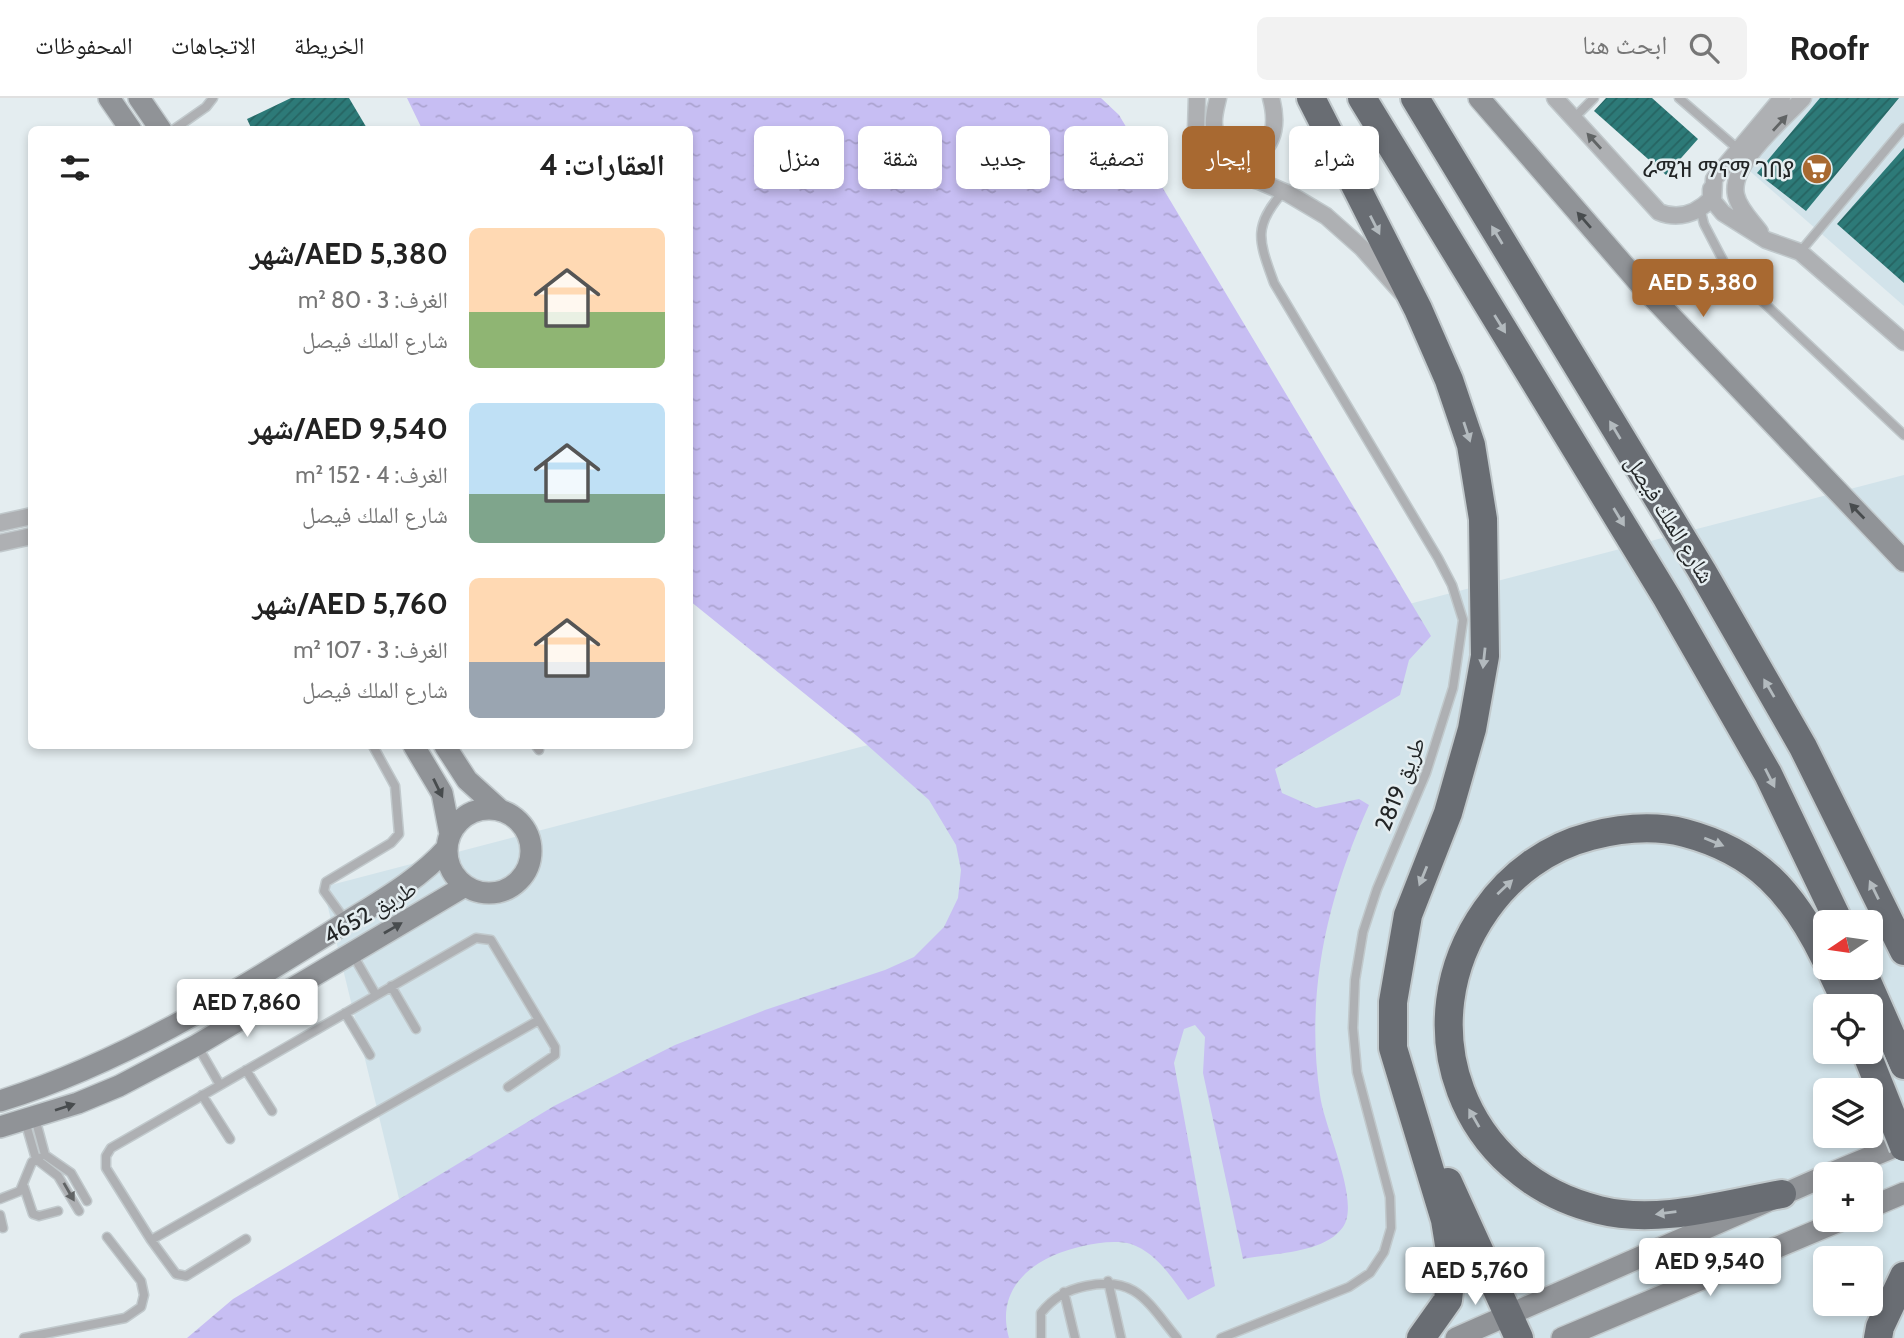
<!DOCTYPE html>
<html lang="ar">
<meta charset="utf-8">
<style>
body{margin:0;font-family:Cabin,"Noto Naskh Arabic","Noto Sans Ethiopic",sans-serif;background:#f2f2f2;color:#222;direction:rtl;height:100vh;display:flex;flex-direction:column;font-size:26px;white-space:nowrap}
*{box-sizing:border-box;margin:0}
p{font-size:23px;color:#767676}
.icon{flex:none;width:38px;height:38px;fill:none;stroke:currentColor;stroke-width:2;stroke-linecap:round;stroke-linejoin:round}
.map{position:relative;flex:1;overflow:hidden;direction:ltr}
.panel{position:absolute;left:28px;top:28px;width:665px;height:623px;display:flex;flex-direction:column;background:#fff;border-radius:10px;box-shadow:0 4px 10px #0003;direction:rtl}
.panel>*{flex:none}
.guide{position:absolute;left:714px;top:28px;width:665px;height:63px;direction:rtl;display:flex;gap:14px}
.needle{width:46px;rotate:257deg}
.controls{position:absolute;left:1813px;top:812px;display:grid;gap:14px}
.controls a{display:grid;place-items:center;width:70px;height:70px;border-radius:10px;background:#fff;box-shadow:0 4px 10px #0003;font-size:35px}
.price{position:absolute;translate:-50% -60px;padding:0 16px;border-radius:7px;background:#fff;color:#222;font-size:23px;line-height:46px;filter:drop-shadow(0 2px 4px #0008)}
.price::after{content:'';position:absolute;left:50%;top:42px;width:21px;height:16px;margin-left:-10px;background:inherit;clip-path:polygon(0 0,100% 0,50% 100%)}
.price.active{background:#a86931;color:#fff}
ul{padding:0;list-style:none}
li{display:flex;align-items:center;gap:21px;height:175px;padding:0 28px}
li span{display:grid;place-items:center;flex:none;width:196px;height:140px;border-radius:10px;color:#555}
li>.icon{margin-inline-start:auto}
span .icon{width:84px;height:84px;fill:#fffc;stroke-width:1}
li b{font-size:30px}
h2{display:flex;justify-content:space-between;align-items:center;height:84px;padding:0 28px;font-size:30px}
.tag{padding:0 24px;border-radius:10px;background:#fff;box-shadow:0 4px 10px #0003;font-size:24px;line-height:63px}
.tag.active{background:#a86931;color:#fff}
header{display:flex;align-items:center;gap:42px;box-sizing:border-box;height:98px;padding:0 35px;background:#fff;border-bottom:2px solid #e0e0e0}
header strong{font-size:33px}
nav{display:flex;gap:38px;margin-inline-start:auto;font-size:24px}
.search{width:490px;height:63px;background:#f2f2f2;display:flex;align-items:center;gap:18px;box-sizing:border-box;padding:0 24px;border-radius:10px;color:#767676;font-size:26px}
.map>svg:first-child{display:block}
</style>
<header>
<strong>Roofr</strong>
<div class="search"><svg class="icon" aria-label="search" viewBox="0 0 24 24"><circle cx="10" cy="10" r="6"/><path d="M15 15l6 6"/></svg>ابحث هنا</div>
<nav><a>الخريطة</a><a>الاتجاهات</a><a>المحفوظات</a></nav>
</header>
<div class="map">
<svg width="1904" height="1240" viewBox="0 0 1904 1240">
<defs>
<pattern id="water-ripples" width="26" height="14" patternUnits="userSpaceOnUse" patternTransform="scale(1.75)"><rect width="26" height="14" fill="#c7bef3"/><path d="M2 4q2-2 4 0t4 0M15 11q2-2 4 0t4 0" fill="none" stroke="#aba3d0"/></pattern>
<pattern id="building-hatch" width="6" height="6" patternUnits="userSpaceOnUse" patternTransform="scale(1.75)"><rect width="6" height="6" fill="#2d7a78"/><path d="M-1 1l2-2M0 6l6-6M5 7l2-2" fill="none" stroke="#266462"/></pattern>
</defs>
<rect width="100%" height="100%" fill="#e4edf0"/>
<path fill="#d2e3ea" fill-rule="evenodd" d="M1804,0H1904V208L1744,68Z
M1904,377V1240H433L323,789ZM1825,824H1871V870H1825ZM1825,908H1871V954H1825ZM1825,992H1871V1038H1825ZM1825,1076H1871V1122H1825ZM1825,1160H1871V1206H1825Z"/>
<path fill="url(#water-ripples)" d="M407,0H1101L1119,17L1431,538L1409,562L1400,597L1275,671L1282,695L1316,710L1359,701L1369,707C1327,800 1305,895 1320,997C1324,1030 1361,1103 1343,1129C1324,1156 1272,1155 1243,1161L1203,975L1205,939L1195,927L1184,931L1174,965L1215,1188L1188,1202C1173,1181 1157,1155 1131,1146C1116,1142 1097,1145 1083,1148C1037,1158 994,1187 1009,1240H187L233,1201L554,1008L675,947L765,912L885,872L914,859L944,829L958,800L961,772L956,747L929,702L857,638L690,503V32L422,31Z"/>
<path fill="url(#building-hatch)" d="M291,0H349L368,32H252L247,21Z
M1606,0H1652L1698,41L1666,77L1594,13Z
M1820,0H1899L1806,113L1757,75Z
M1904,50V185L1837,126Z"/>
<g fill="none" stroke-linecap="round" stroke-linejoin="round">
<g stroke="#c1c9cc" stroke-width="11">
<path id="lane" d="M1679,0L1739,52
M1574,20L1594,0
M173,32L206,9L213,0
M1700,110L1704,126L1727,170L1904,337
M1800,154L1904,30
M536,648L539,652
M345,822L324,793L326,784L391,745L399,736L395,688L373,648
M476,840L491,842L539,922L151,1142L106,1070V1058L111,1050Z
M353,857L376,897
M391,888L416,931
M345,915L370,957
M197,947L220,987
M246,972L272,1013
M508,989L555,957V949L539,922
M202,997L230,1041
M35,1020L45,1057L71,1075L87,1103
M25,1023L36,1061L58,1078L79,1113
M24,1089L33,1116L39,1118L58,1113
M0,1101L20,1093L32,1064L39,1060
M0,1117L3,1130
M151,1142L176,1176L186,1178L246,1141
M1108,1183L1121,1240
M1064,1194L1075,1240
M24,1240L125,1220L141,1209L144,1197L141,1183L107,1139
M1041,1240V1215C1054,1199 1067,1192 1086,1188C1136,1177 1148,1205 1177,1240
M1221,1240L1349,1189L1370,1175L1384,1154L1391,1130L1390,1099L1357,974L1353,930L1355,882L1363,834L1377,791L1426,675L1453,590L1463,522L1452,487L1438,460L1274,185C1259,143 1252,129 1283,94"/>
</g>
<g stroke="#c1c9cc" stroke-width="19">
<path id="street" d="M1197,0L1196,32L1202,56L1210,64L1228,75L1259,83L1289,96L1326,118L1362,150L1402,195
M1218,0C1216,9 1213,18 1214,27C1218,76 1290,70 1271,0
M1555,0L1659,114C1678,122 1696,116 1711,101V91
M1782,0L1714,81L1713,103L1723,115L1766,142L1800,154L1904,244
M1760,134C1752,123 1739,111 1736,97C1729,66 1783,22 1803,0
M0,425L32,418
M0,445L32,438"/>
</g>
<g stroke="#c1c9cc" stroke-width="24">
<path id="secondary" d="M109,0L131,32
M139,0L161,32
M1479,0L1641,187L1904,463
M414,648L442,695L450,736
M445,648L467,682L499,711
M447 753a42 42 0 1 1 84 0a42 42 0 1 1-84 0Z
M0,1003C119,966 226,900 331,834C371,808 415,786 447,750
M0,1029L78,1005L119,988L197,947L465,788
M1829,1076L1904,1045
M1871,1109L1904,1095
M1456,1240L1825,1078
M1562,1240L1842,1122"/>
</g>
<g stroke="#c1c9cc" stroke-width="32">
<path id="highway" d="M1311,0L1418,211L1449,282L1471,347L1483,421L1485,558L1472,631L1448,715L1408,817L1393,904V950L1445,1122L1452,1165L1448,1202L1421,1240
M1362,0L1667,500L1768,676L1839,824
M1415,0L1702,473L1803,649L1904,853
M1830,870L1848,908
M1861,870L1904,967
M1448,1084L1519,1240
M1782,1096C1724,1106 1658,1127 1599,1112C1462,1079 1405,927 1486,812C1511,776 1548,749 1591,738C1622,730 1654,727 1685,735C1757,754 1793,795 1825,860
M1878,1240L1880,1229L1904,1178"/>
</g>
<use href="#lane" stroke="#aeb0b3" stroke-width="8"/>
<use href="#street" stroke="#aeb0b3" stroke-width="16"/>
<use href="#secondary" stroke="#909397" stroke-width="21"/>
<use href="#highway" stroke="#696d73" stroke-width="28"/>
<g stroke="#c1c9cc" stroke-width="32" stroke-linecap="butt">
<path id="highway-bridge" d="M1866,954L1904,1049"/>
</g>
<use href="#highway-bridge" stroke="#696d73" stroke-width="28"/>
</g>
<defs><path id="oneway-solid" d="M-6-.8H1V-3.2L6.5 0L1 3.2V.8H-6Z" transform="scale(1.75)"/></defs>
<g fill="#616465">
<use href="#oneway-solid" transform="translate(1780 25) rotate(-48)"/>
<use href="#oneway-solid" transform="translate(1594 43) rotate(-132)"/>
<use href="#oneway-solid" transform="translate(69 1094) rotate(60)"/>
</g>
<g fill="#484c4e">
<use href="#oneway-solid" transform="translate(1584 122) rotate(-131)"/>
<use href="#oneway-solid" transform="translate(1857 413) rotate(-134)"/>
<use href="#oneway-solid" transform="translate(438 690) rotate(64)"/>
<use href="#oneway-solid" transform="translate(393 830) rotate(-30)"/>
<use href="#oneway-solid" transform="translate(65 1009) rotate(-18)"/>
</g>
<g fill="#b3babe">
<use href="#oneway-solid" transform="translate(1375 127) rotate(63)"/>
<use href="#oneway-solid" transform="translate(1497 137) rotate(-121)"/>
<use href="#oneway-solid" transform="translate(1500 226) rotate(58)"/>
<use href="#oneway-solid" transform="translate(1615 332) rotate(-121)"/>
<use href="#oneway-solid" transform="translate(1467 334) rotate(72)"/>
<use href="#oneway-solid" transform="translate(1619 419) rotate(59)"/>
<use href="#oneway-solid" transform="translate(1484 560) rotate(96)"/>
<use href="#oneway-solid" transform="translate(1769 590) rotate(-120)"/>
<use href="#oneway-solid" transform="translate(1770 680) rotate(63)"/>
<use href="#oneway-solid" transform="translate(1714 744) rotate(22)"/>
<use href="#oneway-solid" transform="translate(1423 778) rotate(112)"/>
<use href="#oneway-solid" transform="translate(1505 789) rotate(-43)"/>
<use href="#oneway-solid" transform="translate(1874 792) rotate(-116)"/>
<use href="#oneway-solid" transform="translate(1474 1020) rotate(-120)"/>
<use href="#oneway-solid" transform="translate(1666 1115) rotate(173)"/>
</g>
<defs>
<g id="supermarket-disc" transform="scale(1.575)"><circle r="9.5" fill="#a86931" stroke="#e4edf0"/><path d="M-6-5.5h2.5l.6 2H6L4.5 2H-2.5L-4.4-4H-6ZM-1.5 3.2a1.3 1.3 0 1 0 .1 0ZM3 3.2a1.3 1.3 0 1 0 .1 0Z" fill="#fff"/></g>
</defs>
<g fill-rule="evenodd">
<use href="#supermarket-disc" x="1817" y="71"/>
</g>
<g text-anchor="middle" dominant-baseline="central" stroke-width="5" stroke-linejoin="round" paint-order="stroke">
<g font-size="23" fill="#222526" stroke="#e4edf0" text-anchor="end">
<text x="1794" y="71">ራሚዝ ማናማ ገበያ</text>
</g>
<g font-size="23" fill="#222526" stroke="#e4edf0">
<text transform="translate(1670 421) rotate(58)">شارع الملك فيصل</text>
<text transform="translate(1400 686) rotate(-68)">طريق 2819</text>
<text transform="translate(370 814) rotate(-30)">طريق 4652</text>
</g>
</g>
</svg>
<div class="controls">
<a><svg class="needle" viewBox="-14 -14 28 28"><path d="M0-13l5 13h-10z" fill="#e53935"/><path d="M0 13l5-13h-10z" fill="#767676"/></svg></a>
<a><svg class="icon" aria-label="locate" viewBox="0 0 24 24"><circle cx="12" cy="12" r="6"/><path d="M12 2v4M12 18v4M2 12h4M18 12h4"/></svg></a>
<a><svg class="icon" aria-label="layers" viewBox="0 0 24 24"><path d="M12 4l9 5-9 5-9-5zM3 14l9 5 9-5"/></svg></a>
<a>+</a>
<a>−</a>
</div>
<b class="price active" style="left:1703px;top:221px">AED 5,380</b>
<b class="price" style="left:247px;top:941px">AED 7,860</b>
<b class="price" style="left:1710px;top:1200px">AED 9,540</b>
<b class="price" style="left:1475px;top:1209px">AED 5,760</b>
<div class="guide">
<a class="tag">شراء</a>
<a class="tag active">إيجار</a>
<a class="tag">تصفية</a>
<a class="tag">جديد</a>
<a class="tag">شقة</a>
<a class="tag">منزل</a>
</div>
<section class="panel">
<h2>العقارات: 4<svg class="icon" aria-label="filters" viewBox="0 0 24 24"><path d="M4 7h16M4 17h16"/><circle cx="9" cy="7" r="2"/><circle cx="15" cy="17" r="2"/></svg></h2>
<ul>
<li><span style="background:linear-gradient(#ffd9b3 60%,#8fb573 0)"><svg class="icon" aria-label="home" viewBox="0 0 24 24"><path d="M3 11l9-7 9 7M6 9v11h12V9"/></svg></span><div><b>AED 5,380/شهر</b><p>الغرف: 3 · 80 m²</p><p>شارع الملك فيصل</p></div></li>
<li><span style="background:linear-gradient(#bfe0f5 65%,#7fa58c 0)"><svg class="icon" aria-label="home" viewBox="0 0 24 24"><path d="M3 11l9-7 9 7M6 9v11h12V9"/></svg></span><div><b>AED 9,540/شهر</b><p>الغرف: 4 · 152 m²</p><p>شارع الملك فيصل</p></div></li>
<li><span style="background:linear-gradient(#ffd9b3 60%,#9aa5b1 0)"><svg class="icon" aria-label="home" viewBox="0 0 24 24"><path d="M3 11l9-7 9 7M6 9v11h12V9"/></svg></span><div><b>AED 5,760/شهر</b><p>الغرف: 3 · 107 m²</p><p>شارع الملك فيصل</p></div></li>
</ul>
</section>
</div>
